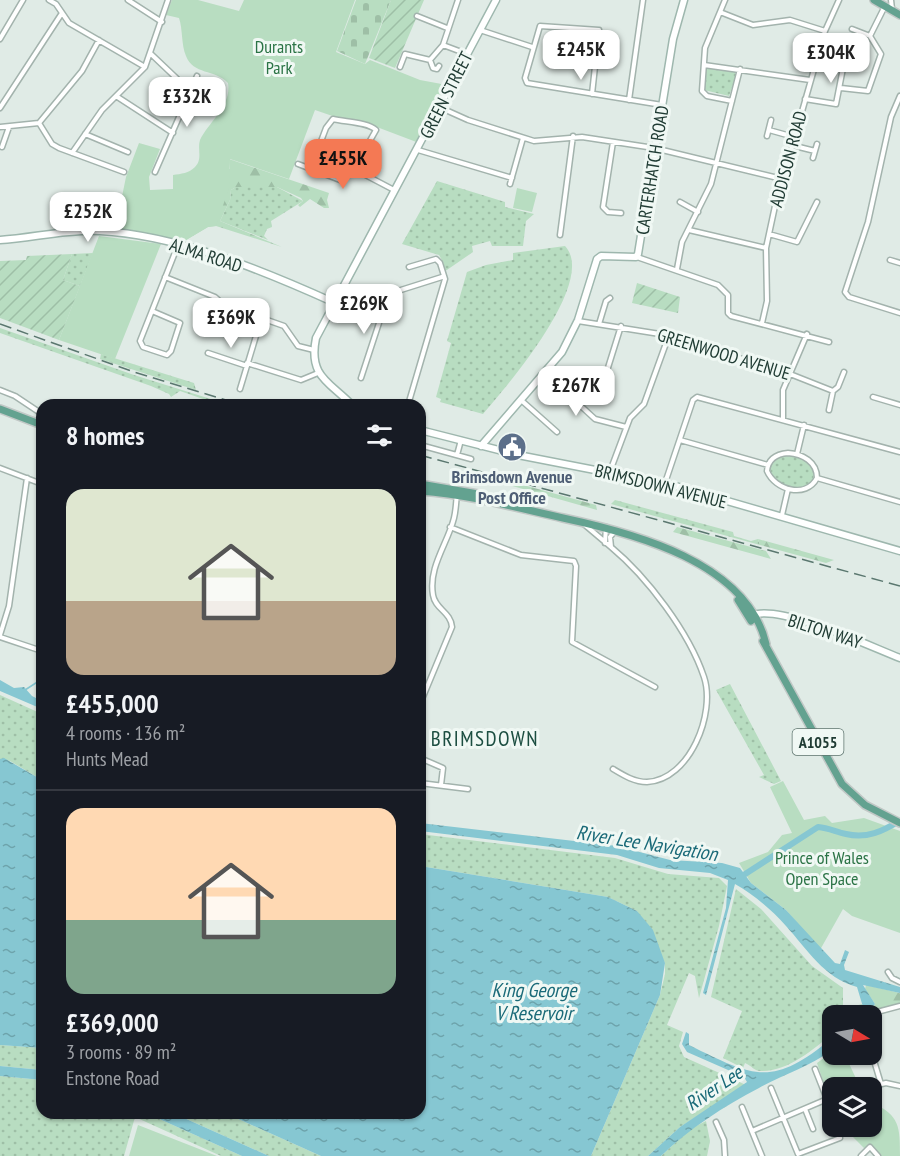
<!DOCTYPE html>
<meta charset="utf-8">
<style>
body{margin:0;font-family:"PT Sans Narrow",sans-serif;background:#20242c;color:#f1f3f6;height:100vh;display:flex;flex-direction:column;font-size:22px;white-space:nowrap}
*{box-sizing:border-box;margin:0}
p{font-size:20px;color:#9ea1a6}
.icon{flex:none;width:33px;height:33px;fill:none;stroke:currentColor;stroke-width:2;stroke-linecap:round;stroke-linejoin:round}
.map{position:relative;flex:1;overflow:hidden}
.side{position:absolute;left:36px;top:399px;width:390px;height:720px;display:flex;flex-direction:column;background:#171b24;border-radius:18px;box-shadow:0 2px 4px #0004}
.side>*{flex:none}
.needle{width:39px;rotate:100deg}
.controls{position:absolute;left:822px;top:1005px;display:grid;gap:12px}
.controls a{display:grid;place-items:center;width:60px;height:60px;border-radius:12px;background:#171b24;box-shadow:0 2px 4px #0004;font-size:30px}
.price{position:absolute;translate:-50% -51px;padding:0 14px;border-radius:12px;background:#fff;color:#222;font-size:20px;line-height:39px;filter:drop-shadow(0 2px 3px #0008)}
.price::after{content:'';position:absolute;left:50%;top:36px;width:18px;height:14px;margin-left:-9px;background:inherit;clip-path:polygon(0 0,100% 0,50% 100%)}
.price.active{background:#f47954;color:#111}
ul{padding:0;list-style:none}
li{display:grid;align-content:center;gap:12px;height:318px;padding:0 30px}
li+li{border-top:2px solid #363941}
li span{display:grid;place-items:center;height:186px;border-radius:18px;color:#555}
li>.icon{margin-inline-start:auto}
span .icon{width:108px;height:108px;fill:#fffc;stroke-width:1}
li b{font-size:26px}
h2{display:flex;justify-content:space-between;align-items:center;height:72px;padding:0 30px;font-size:26px}
.map>svg:first-child{display:block}
</style>
<div class="map">
<svg width="900" height="1156" viewBox="0 0 900 1156">
<defs>
<pattern id="grass-dots" width="8" height="8" patternUnits="userSpaceOnUse" patternTransform="scale(1.5)"><rect width="8" height="8" fill="#b8ddc1"/><path d="M2 2h.1M6 6h.1" fill="none" stroke="#9ebfa6" stroke-width="1.8" stroke-linecap="round"/></pattern>
<pattern id="forest-firs" width="22" height="20" patternUnits="userSpaceOnUse" patternTransform="scale(1.5)"><rect width="22" height="20" fill="#b8ddc1"/><path d="M5 1l3.5 6h-7zM16 11l3.5 6h-7z" fill="#9ebfa6"/></pattern>
<pattern id="cemetery-stones" width="16" height="16" patternUnits="userSpaceOnUse" patternTransform="scale(1.5)"><rect width="16" height="16" fill="#b8ddc1"/><path d="M2 7V4a2 2 0 0 1 4 0v3zM10 15v-3a2 2 0 0 1 4 0v3z" fill="#9ebfa6"/></pattern>
<pattern id="garden-furrows" width="10" height="10" patternUnits="userSpaceOnUse" patternTransform="scale(1.5)"><rect width="10" height="10" fill="#b8ddc1"/><path d="M-1 1l2-2M0 10L10 0M9 11l2-2" fill="none" stroke="#9ebfa6"/></pattern>
<pattern id="water-ripples" width="26" height="14" patternUnits="userSpaceOnUse" patternTransform="scale(1.5)"><rect width="26" height="14" fill="#86c7d2"/><path d="M2 4q2-2 4 0t4 0M15 11q2-2 4 0t4 0" fill="none" stroke="#6da3ab"/></pattern>
</defs>
<rect width="100%" height="100%" fill="#e0ebe6"/>
<path fill="url(#grass-dots)" d="M706,66L735,69V79L729,96L704,90Z
M437,181L505,202V207L534,214L526,221L523,246H492L490,241L472,246L473,252L444,272V264L439,255L402,244Z
M259,185L277,187L303,201L271,221L272,227L267,229L264,236L268,240L220,221L230,200L231,190L236,187Z
M565,246C598,281 506,387 483,414L440,402L441,399L436,397L451,343L447,341L467,272L486,265L513,260V253Z
M93,253L80,286L63,280L72,254Z
M0,328L134,375L230,405H207L203,399L180,391L171,397L169,394L151,386L0,333Z
M101,354L194,383L196,390L100,359Z
M785,455C800,456 807,459 815,471L812,483C796,493 772,486 769,465L778,457Z
M615,500L733,532L734,536L751,541L758,539L760,545L611,504Z
M730,684L781,781L774,784L759,777L764,775L716,690Z
M0,695L42,714V780L10,761L0,759Z
M420,834L615,858L668,874L719,878L727,886L719,926L699,998L695,976L689,973L667,1025L683,1032L679,1046L684,1057L746,1085L680,1127L648,1156H591L660,995L665,974V963L637,911L608,897L420,866Z
M736,889L761,909L812,966L843,988V1015L832,1016V1034C814,1049 787,1072 761,1071C754,1071 752,1066 745,1063L743,1068L723,1058L742,1011L711,997Z
M0,1045L42,1048V1070L0,1066Z
M0,1076L42,1080V1113H146L242,1156H221L135,1117L124,1156H0Z
M173,1113H225L321,1156H269Z
M706,1121L710,1141L707,1156H661L690,1129Z"/>
<path fill="url(#forest-firs)" d="M229,159L329,193L327,200L329,208H324L310,199L300,207L298,205L303,201L301,198L277,187H236L231,190L230,200L220,221L282,247L216,226L208,227L181,243L163,209C188,167 181,170 230,169Z
M472,471L596,505L597,510L470,474Z
M677,527L766,551L771,559L673,532Z
M758,539L834,560L826,563L760,545Z
M866,985L900,993V1004L875,1011L872,1018V1016L853,1015L851,1007L862,1004L864,1007L872,1009L875,1004L865,989Z"/>
<path fill="url(#cemetery-stones)" d="M356,0H391L365,64L337,51Z"/>
<path fill="#b8ddc1" d="M172,0H198L239,11L244,0H355L336,52L365,64L370,60L420,80L447,85L419,143L361,121H347L315,110L289,179L230,159L229,188L216,226L208,227L181,243L153,235L111,229L119,211L126,177L139,143L160,149L149,177L150,190L173,189V175C181,174 189,173 195,167C203,159 197,149 200,140C209,122 232,105 228,83C215,69 193,75 186,56C181,44 183,30 179,18L166,15Z
M517,188L537,193L532,212L513,208Z
M99,236L161,244L115,359L59,340Z
M783,781L804,820L825,816L832,823L864,818L900,831V933L852,916L843,909L820,950L786,910L751,883L739,863L768,852L782,835L792,833L770,787Z
M832,1052V1054L845,1055L860,1087L832,1088V1107L817,1063Z
M872,1103C900,1115 900,1127 900,1156H880L870,1146L864,1148L852,1136L848,1137L844,1127L872,1126Z
M138,1125L217,1156H129Z"/>
<path fill="url(#garden-furrows)" d="M391,0H424L395,68L369,58Z
M72,254L63,280L80,286L59,340L0,318V261L26,260L27,256Z
M637,283L680,297L678,313L632,303Z"/>
<path fill="url(#water-ripples)" d="M0,680L14,688L24,687L32,696L42,701V709L0,691Z
M4,758L42,780V1048L0,1045V759Z
M420,823L617,846L670,860L722,863L740,868L751,883L786,910L835,963L840,964L845,950L849,952L844,965L845,970L900,987V993L863,985L875,1004L870,1011L863,1007L857,987C824,978 807,949 786,926C771,909 754,895 735,884L706,995L703,993L726,908L728,880L710,873L659,868L617,855L420,831Z
M420,866L608,897L637,911L653,930L665,963L660,995L591,1156H321L225,1113H420Z
M686,1032L689,1034V1045C754,1077 772,1088 832,1038V1050C809,1067 784,1074 759,1088C724,1106 689,1129 661,1156H648L680,1127L747,1082L744,1077L687,1052L682,1044Z
M0,1066L42,1070V1080L0,1076Z
M146,1113H173L269,1156H242Z"/>
<g fill="none" stroke-linecap="round" stroke-linejoin="round">
<path stroke="#86c7d2" stroke-width="1.5" d="M25,690L42,679"/>
<path stroke="#86c7d2" stroke-width="6" d="M739,878L818,827C829,828 836,832 846,834C867,839 883,831 899,821"/>
<g stroke="#a3b3ad" stroke-width="7">
<path id="street" d="M49,0L56,4L69,23L145,67
M128,0L162,22
M458,0L443,45L467,54
M725,0L705,48L702,91L707,96L732,101
M891,0L892,9
M720,12L753,25L790,20L825,31
M417,16L447,28
M480,30L532,47
M870,36L885,6
M0,39L23,0
M151,54L191,92
M430,60L433,68L437,69L439,66
M704,65L810,80
M400,67L405,54L430,60L443,45
M841,88L868,91L881,54L870,36L852,29
M592,94L599,30L540,26L525,78L527,83L662,105
M116,96L173,133
M900,96L891,117L868,222L845,292L849,297L900,313
M805,99L836,104L844,63L817,55
M629,100L643,0
M439,107L468,120L534,141L582,137L654,148L782,179
M0,108L62,13
M39,123L52,144L59,148L124,172
M39,123L82,71L99,40
M0,127L39,123
M769,130L794,137
M85,134L128,152
M767,136L771,120
M613,142L603,207L608,212L621,213
M791,145L815,151
M2,147L9,127
M418,150L512,178
M72,153L102,110L145,67L168,0
M813,158L817,144
M298,164L340,180L354,169L394,190
M311,168L326,128L333,119C345,122 368,122 376,130L354,169
M155,172L197,76
M510,184L523,138
M680,202L698,212
M689,230L766,248
M769,234L797,242L817,202
M560,235L573,136
M637,257L718,285L728,295V313L731,316L829,342
M890,260L900,263
M677,269L682,242L711,184L740,69
M165,277L215,297L225,306L243,307
M335,303L347,307L442,277
M152,311L180,323L171,351L167,355L143,347L140,341L178,245
M223,312L225,306
M253,315L284,326L298,346L314,350
M259,318L263,308
M578,321L685,338L713,350L785,372L833,391
M762,323L767,301L766,248L775,206L825,31L839,0
M599,324L606,301L610,298
M208,353L247,366
M247,363L301,380L318,373
M545,373L595,419L626,427
M606,374L621,326
M361,378L379,323L375,298
M240,389L256,336
M0,390L15,396L42,414
M873,397L900,405
M521,400L557,432
M408,405L445,279L440,263L436,259L409,267
M829,410L833,391L838,387L844,372
M783,419V390L807,334
M680,440L768,465
M420,445L471,459
M788,453C803,454 817,462 817,478C806,499 775,490 767,471C768,459 777,454 788,453Z
M797,454L804,425
M457,455L461,440
M0,468L42,484
M609,474L630,418L644,404L669,335
M817,478L900,502
M665,483L693,400L697,397L900,452
M782,515L788,489
M585,525L611,547L610,537L615,531
M450,527L521,555L574,561L576,566L572,642L655,687
M605,543L606,527
M611,547C647,577 689,632 704,677C716,713 690,780 647,782C634,782 623,775 613,769
M0,635L9,606L27,478
M0,637L42,651
M420,704L452,627C451,612 435,609 433,595C428,567 448,543 454,518C456,510 456,502 457,494
M420,758L443,768L441,785
M420,783L468,789
M888,972L892,978L900,982
M862,1016L900,1006
M872,1042L874,1041
M872,1054L881,1084
M815,1069L832,1112
M771,1088L798,1154L840,1138L838,1126
M864,1088L886,1083L900,1086
M742,1107L762,1156
M805,1109L813,1129
M716,1122L724,1140L725,1156
M752,1131L832,1097
M861,1156L870,1147L878,1156"/>
</g>
<g stroke="#9eb7ae" stroke-width="9">
<path id="secondary" d="M0,240C33,238 67,229 100,231C178,235 264,271 335,303
M352,405C330,382 308,377 316,338L496,0
M420,430L518,455L595,470L643,484L665,483L900,551
M481,446L562,352L578,320L597,259L601,256L636,257L638,254L673,39L684,0
M751,616C777,602 871,647 900,658"/>
</g>
<g stroke="#c1c8c6" stroke-width="10">
<path id="primary" d="M874,0L900,15
M0,409L42,425
M420,484L478,494
M420,491C471,495 514,507 563,518C633,533 747,562 766,644
M738,600L751,621
M763,641L842,784L865,805L900,823"/>
</g>
<use href="#street" stroke="#fff" stroke-width="4"/>
<use href="#secondary" stroke="#fff" stroke-width="6"/>
<use href="#primary" stroke="#63a290" stroke-width="7"/>
<path stroke="#5a776f" stroke-width="1.5" stroke-dasharray="12 6" stroke-linecap="butt" d="M0,324L134,372L242,405
M420,455L900,586"/>
</g>
<defs>
<g id="civic-disc" transform="scale(1.5)"><circle r="9.5" fill="#5c6f8a" stroke="#f0f8f4"/><path d="M-.6-6.5H3V-4.5H.6V-3L4-1V1h2V6H-6V1h2V-1L-.6-3ZM-1.2 2.5V6h2.4V2.5Z" fill="#fff"/></g>
</defs>
<g fill-rule="evenodd">
<use href="#civic-disc" x="512" y="447"/>
</g>
<g text-anchor="middle" dominant-baseline="central" stroke-width="6" stroke-linejoin="round" paint-order="stroke">
<rect fill="#f0f8f4" stroke="#5e746e" stroke-width="1.5" x="792.5" y="729" width="51" height="26" rx="4.5"/>
<g font-size="16" font-weight="bold" fill="#203c34">
<text x="818" y="742">A1055</text>
</g>
<g font-size="18" fill="#2a7345" stroke="#f0f8f4">
<text x="279" y="46">Durants<tspan x="279" dy="21">Park</tspan></text>
<text x="822" y="857">Prince of Wales<tspan x="822" dy="21">Open Space</tspan></text>
</g>
<g font-size="18" fill="#203c34" stroke="#f0f8f4">
<text transform="translate(446 95) rotate(-63)">GREEN STREET</text>
<text transform="translate(788 159) rotate(-75)">ADDISON ROAD</text>
<text transform="translate(652 170) rotate(-81)">CARTERHATCH ROAD</text>
<text transform="translate(206 255) rotate(18)">ALMA ROAD</text>
<text transform="translate(724 354) rotate(17)">GREENWOOD AVENUE</text>
<text transform="translate(661 486) rotate(14)">BRIMSDOWN AVENUE</text>
<text transform="translate(825 631) rotate(18)">BILTON WAY</text>
</g>
<g font-size="18" font-weight="bold" fill="#4e5e75" stroke="#f0f8f4">
<text x="512" y="476">Brimsdown Avenue<tspan x="512" dy="21">Post Office</tspan></text>
</g>
<g font-size="20" font-style="italic" fill="#1a6a78" stroke="#f0f8f4">
<text transform="translate(647 843) rotate(9)">River Lee Navigation</text>
<text x="534" y="990">King George<tspan x="534" dy="23">V Reservoir</tspan></text>
<text transform="translate(714 1088) rotate(-34)">River Lee</text>
</g>
<g font-size="21" letter-spacing="1.5" fill="#1c4e41" stroke="#f0f8f4">
<text x="485" y="738">BRIMSDOWN</text>
</g>
</g>
</svg>
<div class="controls">
<a><svg class="needle" viewBox="-14 -14 28 28"><path d="M0-13l5 13h-10z" fill="#e53935"/><path d="M0 13l5-13h-10z" fill="#9ea1a6"/></svg></a>
<a><svg class="icon" aria-label="layers" viewBox="0 0 24 24"><path d="M12 4l9 5-9 5-9-5zM3 14l9 5 9-5"/></svg></a>
</div>
<b class="price" style="left:581px;top:81px">£245K</b>
<b class="price" style="left:831px;top:84px">£304K</b>
<b class="price" style="left:187px;top:128px">£332K</b>
<b class="price active" style="left:343px;top:190px">£455K</b>
<b class="price" style="left:88px;top:243px">£252K</b>
<b class="price" style="left:364px;top:335px">£269K</b>
<b class="price" style="left:231px;top:349px">£369K</b>
<b class="price" style="left:576px;top:417px">£267K</b>
<section class="side">
<h2>8 homes<svg class="icon" aria-label="filters" viewBox="0 0 24 24"><path d="M4 7h16M4 17h16"/><circle cx="9" cy="7" r="2"/><circle cx="15" cy="17" r="2"/></svg></h2>
<ul>
<li><span style="background:linear-gradient(#dfe7d0 60%,#b9a48a 0)"><svg class="icon" aria-label="home" viewBox="0 0 24 24"><path d="M3 11l9-7 9 7M6 9v11h12V9"/></svg></span><div><b>£455,000</b><p>4 rooms · 136 m²</p><p>Hunts Mead</p></div></li>
<li><span style="background:linear-gradient(#ffd9b3 60%,#7fa58c 0)"><svg class="icon" aria-label="home" viewBox="0 0 24 24"><path d="M3 11l9-7 9 7M6 9v11h12V9"/></svg></span><div><b>£369,000</b><p>3 rooms · 89 m²</p><p>Enstone Road</p></div></li>
</ul>
</section>
</div>
